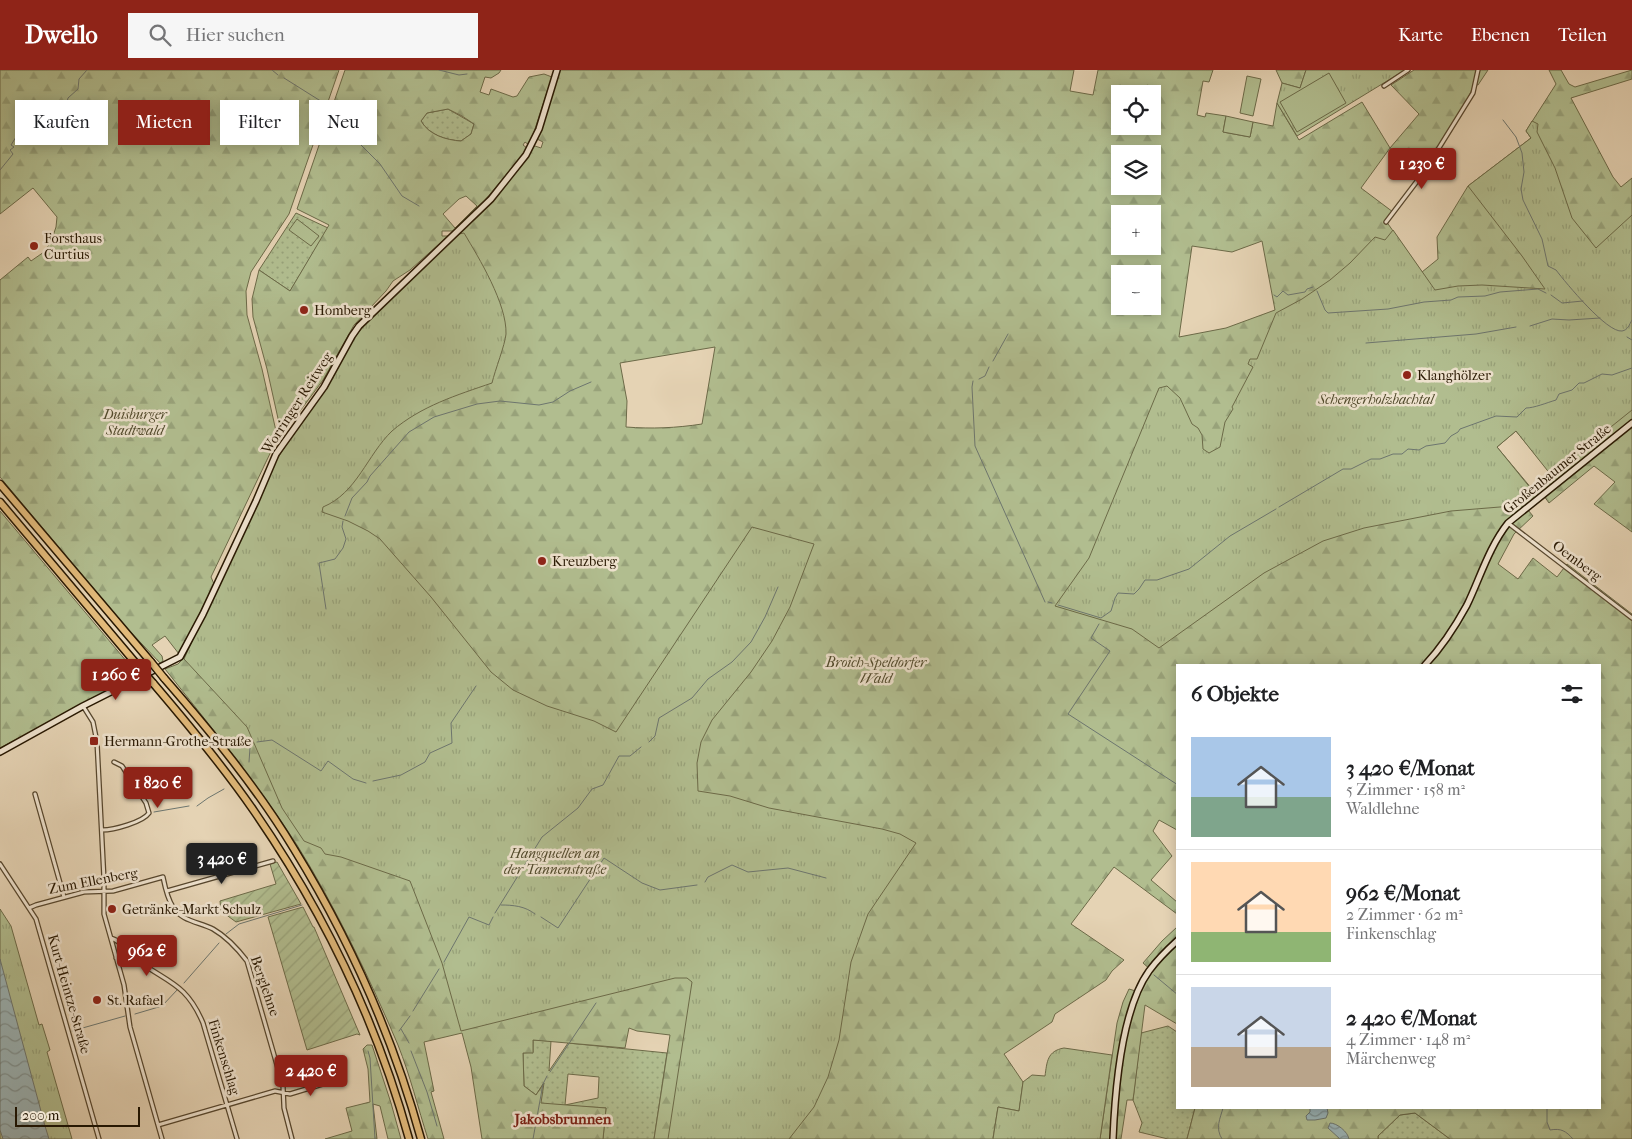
<!DOCTYPE html>
<html lang="de">
<meta charset="utf-8">
<style>
body{margin:0;font-family:"IM FELL French Canon",serif;background:#f6f6f6;color:#202124;height:100vh;display:flex;flex-direction:column;font-size:19px;white-space:nowrap}
*{box-sizing:border-box;margin:0}
p{font-size:16px;color:#757577}
.icon{flex:none;width:28px;height:28px;fill:none;stroke:currentColor;stroke-width:2;stroke-linecap:round;stroke-linejoin:round}
.map{position:relative;flex:1;overflow:hidden}
.sheet{position:absolute;left:1176px;top:594px;width:425px;height:445px;display:flex;flex-direction:column;background:#fff;border-radius:0px;box-shadow:0 2px 12px #0003}
.sheet>*{flex:none}
.guide{position:absolute;left:15px;top:30px;width:475px;height:45px;display:flex;gap:10px}
.buttons{position:absolute;left:1111px;top:15px;display:grid;gap:10px}
.buttons a{display:grid;place-items:center;width:50px;height:50px;border-radius:0px;background:#fff;box-shadow:0 2px 12px #0003;font-size:25px}
.scale{position:absolute;left:15px;bottom:12px;width:125px;box-sizing:border-box;padding-left:5px;border:2px solid #281802;border-top:0;font-size:14px;line-height:18px;white-space:nowrap;color:#281802;-webkit-text-stroke:4px #eee2ce;paint-order:stroke}
.price{position:absolute;translate:-50% -42px;padding:0 11px;border-radius:5px;background:#8f2418;color:#fff;font-size:16px;line-height:32px;filter:drop-shadow(0 1px 2px #0008)}
.price::after{content:'';position:absolute;left:50%;top:30px;width:15px;height:11px;margin-left:-8px;background:inherit;clip-path:polygon(0 0,100% 0,50% 100%)}
.price.current{background:#222;color:#fff}
ul{padding:0;list-style:none}
li{display:flex;align-items:center;gap:15px;height:125px;padding:0 15px}
li+li{border-top:1px solid #e0e0e0}
li span{display:grid;place-items:center;flex:none;width:140px;height:100px;border-radius:0px;color:#555}
li>.icon{margin-inline-start:auto}
span .icon{width:60px;height:60px;fill:#fffc;stroke-width:1}
li b{font-size:21px}
h2{display:flex;justify-content:space-between;align-items:center;height:60px;padding:0 15px;font-size:21px}
.chip{padding:0 18px;border-radius:0px;background:#fff;box-shadow:0 2px 12px #0003;font-size:18px;line-height:45px}
.chip.current{background:#8f2418;color:#fff}
header{display:flex;align-items:center;gap:30px;box-sizing:border-box;height:70px;padding:0 25px;background:#8f2418;color:#fff}
header strong{font-size:24px}
nav{display:flex;gap:28px;margin-inline-start:auto;font-size:18px}
.search{width:350px;height:45px;background:#f6f6f6;display:flex;align-items:center;gap:12px;box-sizing:border-box;padding:0 18px;border-radius:0px;color:#757577;font-size:19px}
.map>svg:first-child{display:block}
</style>
<header>
<strong>Dwello</strong>
<div class="search"><svg class="icon" aria-label="search" viewBox="0 0 24 24"><circle cx="10" cy="10" r="6"/><path d="M15 15l6 6"/></svg>Hier suchen</div>
<nav><a>Karte</a><a>Ebenen</a><a>Teilen</a></nav>
</header>
<div class="map">
<svg width="1632" height="1069" viewBox="0 0 1632 1069">
<defs>
<pattern id="grass-dots" width="8" height="8" patternUnits="userSpaceOnUse" patternTransform="scale(1.25)"><rect width="8" height="8" fill="#b1bd8f"/><path d="M2 2h.1M6 6h.1" fill="none" stroke="#98a27a" stroke-width="1.8" stroke-linecap="round"/></pattern>
<pattern id="forest-firs" width="22" height="20" patternUnits="userSpaceOnUse" patternTransform="scale(1.25)"><rect width="22" height="20" fill="#b1bd8f"/><path d="M5 1l3.5 6h-7zM16 11l3.5 6h-7z" fill="#98a27a"/></pattern>
<pattern id="park-tufts" width="24" height="20" patternUnits="userSpaceOnUse" patternTransform="scale(1.25)"><rect width="24" height="20" fill="#b1bd8f"/><path d="M3 7l-1-3M5 7V3M7 7l1-3M15 17l-1-3M17 17v-4M19 17l1-3" fill="none" stroke="#98a27a"/></pattern>
<pattern id="garden-furrows" width="10" height="10" patternUnits="userSpaceOnUse" patternTransform="scale(1.25)"><rect width="10" height="10" fill="#b1bd8f"/><path d="M-1 1l2-2M0 10L10 0M9 11l2-2" fill="none" stroke="#98a27a"/></pattern>
<pattern id="water-waves" width="16" height="10" patternUnits="userSpaceOnUse" patternTransform="scale(1.25)"><rect width="16" height="10" fill="#9bb5b8"/><path d="M0 5q4-4 8 0t8 0" fill="none" stroke="#7e9293"/></pattern>
</defs>
<rect width="100%" height="100%" fill="#e5d3b4"/>
<filter id="stains"><feTurbulence type="fractalNoise" baseFrequency=".004" numOctaves="4"/><feColorMatrix values="0 0 0 0 .2 0 0 0 0 .09 0 0 0 0 .02 0 0 0 .5 -.17"/></filter>
<radialGradient id="worn" r=".72"><stop offset=".6" stop-color="#630" stop-opacity="0"/><stop offset="1" stop-color="#630" stop-opacity=".3"/></radialGradient>
<path fill="url(#grass-dots)" stroke="#6c6a48" fill-rule="evenodd" d="M448,39L474,54L471,64L461,71C446,70 429,65 421,51L427,43Z
M296,143L328,158L290,221L259,200Z
M1168,956L1177,962L1178,1038H1195L1187,1069H1168L1139,1062L1142,1053L1133,1030L1141,963Z
M533,970L551,971L549,1001L568,973L667,983L654,1069H603L606,1038L540,1034L543,1014L536,1025L524,1016L523,983L533,982ZM568,1004L599,1007L598,1028L565,1035Z
M1415,1043L1450,1069H1378V1066L1400,1045Z"/>
<path fill="url(#forest-firs)" stroke="#6c6a48" fill-rule="evenodd" d="M0,0H339L289,144L251,202L246,221L247,245L262,299L276,361V371L211,507L214,514L179,588V584L165,566L152,575L162,586L163,591L160,593L124,555L0,407V210L28,187L31,191L44,182L51,172L56,157L57,147L33,118L0,144Z
M345,0H501L499,3L491,8L485,7L480,22L489,25L491,19L513,27L517,26L529,7L544,4L552,7L532,68L529,75L525,72L523,75L527,78L526,81L485,130L453,161H442V166H448L410,200L393,211L386,221L354,255L323,310L289,356L281,362L267,299L253,247L252,229L259,200L290,221L329,155L297,139ZM448,39L462,46L474,54L471,64L461,71C446,70 429,65 421,51L427,43ZM466,126L477,136L455,158L443,144L459,129Z
M560,0H1074L1070,21L1093,25L1098,0H1213L1209,12L1203,11L1197,45L1205,47L1206,43L1226,46L1223,62L1250,67L1253,52L1273,56L1277,33L1299,70L1362,32L1390,78L1419,44L1391,15L1414,0H1488L1478,15L1474,14L1468,29L1422,101L1390,78L1361,118L1393,142L1386,151L1422,202L1438,189L1437,167L1468,116L1531,68L1526,61L1556,14L1549,0H1561L1569,14L1575,17L1632,0V9L1571,28L1613,107L1621,117L1632,108V462L1594,434L1615,412L1594,396L1549,433L1544,426L1528,440L1533,446L1514,464L1498,494L1518,509L1533,488L1557,507L1567,494L1632,544V1069H1450L1415,1043L1400,1045L1378,1066V1069H1187L1195,1038H1600V595H1178L1177,760L1159,750L1153,761L1172,786L1151,810L1177,832V844L1114,797L1071,854L1124,890L1112,901L1106,910L1055,944L1052,952L1004,984L1023,1012L1019,1041L998,1037L993,1068L995,1069H654L670,965L637,961L629,958L625,978L533,970V983H523L524,1016L536,1025L544,1013L541,1033L606,1038L603,1069H482L471,997L462,963L424,972L434,1021L431,1022L444,1069H428C418,1038 410,1005 398,975C370,909 335,836 297,775C257,713 211,657 165,599L178,594L184,588L292,364L321,327L353,269L361,257L487,136L522,95L533,77L535,76L541,78L543,72L537,69ZM1120,24H1152V56H1120ZM1120,84H1152V116H1120ZM1120,144H1152V176H1120ZM1262,171L1275,240L1226,258L1179,267L1192,176L1232,182ZM1120,204H1152V236H1120ZM715,277L702,354C676,358 652,359 626,357L627,331L620,293ZM1516,361L1551,404L1532,419L1497,377Z
M1276,0H1306L1300,18L1282,13Z
M0,441L138,605L0,678Z
M1177,857V954L1145,935L1133,1030H1127L1121,1069H1100L1117,953L1123,932L1129,919L1139,922L1152,901L1143,893L1162,871Z
M367,975H372L391,1033L401,1069H388L380,1036L373,1034L377,1069H325L352,1061L346,1038L370,1032L368,999L363,979Z"/>
<path fill="url(#park-tufts)" stroke="#6c6a48" d="M1306,0H1405L1297,66L1277,33L1282,13L1300,18Z
M1532,51L1538,54L1537,62L1555,98L1572,148L1596,178L1632,145V340L1551,405L1516,361L1497,377L1532,420L1512,436L1451,441L1364,458L1323,471L1264,503L1159,578L1132,559L1055,536L1089,488L1159,318L1167,316L1180,328L1192,354L1198,358L1202,365L1203,379L1209,383L1220,377L1225,352L1233,339L1232,337L1253,297L1248,294L1250,289H1257L1276,243L1302,229L1330,210L1350,193L1375,167L1385,170L1393,160L1435,220L1458,216L1482,215L1545,219L1522,186L1468,116L1531,68L1526,61Z
M464,163C479,188 507,234 506,264C505,275 495,300 492,313C457,325 421,336 392,361C367,385 357,423 323,437L322,442L348,451L368,461L380,469L431,527L491,602L513,620L547,636L594,651L616,662L752,457L814,474L790,537L772,571L751,602L712,650L701,672L697,693L698,721L730,726L769,738L882,759L900,764L916,773L868,844L851,892L839,970L828,1007L814,1037L789,1069H668L692,912L687,908H675L461,961L442,893L410,811L341,787L325,784L321,778L304,771L282,738L247,657L184,589L273,396L295,360L327,318L354,268L367,252L459,164Z
M0,839L11,856L39,955L42,954L50,980L47,982L72,1069H0Z
M1064,978L1112,985L1100,1069H993L998,1037L1019,1041L1023,1012L1032,1005L1045,1006C1047,992 1047,981 1064,978Z"/>
<path fill="url(#garden-furrows)" stroke="#6c6a48" d="M277,792L301,834L236,852L221,841L220,831L276,814L270,794Z
M303,837L313,857H314L360,965L357,964L307,980L268,847Z"/>
<path fill="#b1bd8f" stroke="#6c6a48" d="M1329,3L1346,33L1297,62L1280,32Z
M1247,6L1261,9L1253,46L1240,43Z
M1226,46L1253,52L1250,67L1223,62Z
M297,149L319,166L311,176L289,160Z"/>
<path fill="url(#water-waves)" stroke="#6d766f" d="M0,889L45,1056L49,1069H3L0,1060Z
M1310,1038H1327L1328,1043L1326,1048L1315,1050H1307L1306,1046L1310,1042Z
M1330,1053C1337,1053 1348,1062 1349,1069H1340L1328,1058Z"/>
<g fill="none" stroke-linecap="round" stroke-linejoin="round">
<path stroke="#6d766f" stroke-width="1" d="M272,0L278,5
M439,0L459,5L467,4
M284,8L327,35
M67,32L68,28L78,19L79,9L87,0
M1503,50L1516,67L1522,83L1524,102L1521,119L1523,130L1542,169L1548,196L1556,200C1566,213 1607,263 1622,261C1628,260 1629,255 1632,250
M346,56L359,73L380,94L402,126L419,136
M0,100L13,84L10,80L14,77L11,75L16,67L19,49L26,41L40,39L48,41L61,38
M1317,221L1325,240L1328,243L1388,239L1424,232L1451,230L1458,227L1485,226L1500,222L1538,219L1546,223
M1274,225L1277,227L1283,221L1288,225L1305,222L1307,219L1313,217
M1551,225L1562,233L1583,231
M1530,256L1552,249L1569,250L1600,248
M1627,267L1632,270
M1366,273L1476,264L1516,257
M993,291L1008,264
M979,309L985,306L989,297
M973,311L972,317L975,376L1045,532
M1279,437L1343,399H1351L1371,389H1380L1393,384H1402L1408,379L1419,380L1426,376L1445,373L1451,366L1458,362L1460,359L1496,346L1517,347L1526,338C1534,338 1546,333 1556,330L1559,324L1572,320L1579,313H1584L1602,304L1612,305L1632,298
M345,446L352,428L367,412L370,406L409,362L434,347L477,334L500,331L539,335L553,332L570,321L591,312
M1048,532L1052,533
M1058,535L1101,548L1111,541L1115,528L1118,523L1134,524L1139,519L1145,510H1157L1189,499L1230,466L1276,439
M326,539L319,493L335,489L343,478L346,469L342,457L343,451
M1099,554L1091,568L1110,581L1068,644L1178,715
M257,672L272,670L321,701L328,691L353,709L366,713
M649,672L655,666L659,648L692,628L708,609L732,592L751,572L765,547L778,517
M249,692L250,678
M373,711L401,705L425,692L430,683L452,673L451,653L476,616
M197,736L208,728L224,719
M154,742L189,736
M705,812L708,807L732,795L748,802L788,798L826,808
M501,835C513,835 525,836 535,844
M495,843L542,767L578,738L592,719L603,715L619,686H630L641,677
M541,847L558,858L604,788L642,813L660,820L697,815
M226,864L239,854L302,835
M444,892L469,847L489,855L493,847
M1154,905L1178,925
M184,913L219,873
M413,941L439,899
M135,944L162,936L178,919
M401,959L409,973
M72,961L125,946
M399,961L410,946
M368,981L370,988L375,1069
M411,981L427,1022L437,1056
M550,1002L596,933
M1547,1038V1052L1550,1060C1561,1058 1566,1061 1573,1069
M533,1069L543,1014L547,1006
M1222,1069C1215,1058 1220,1049 1223,1038"/>
<g stroke="#57472e" stroke-width="5.5">
<path id="street" d="M1384,16L1408,0
M1386,152L1424,102L1473,23L1478,0
M1508,453L1632,548
M83,636L93,652L97,672L104,809V844L124,915L130,957L162,1069
M35,724L64,827
M102,760C114,760 143,752 149,743L146,733L122,696L114,692
M0,794L36,849L99,1069
M167,821L273,791
M29,838L36,835L84,822L113,821L163,807C165,817 167,828 173,837C181,851 199,852 213,859C227,867 237,878 247,891L283,1016L284,1038L292,1069
M111,868C122,871 128,883 137,890C168,913 186,913 203,953L237,1069
M116,888L129,883
M158,1055L275,1021L290,1024L323,1014L331,1008"/>
</g>
<g stroke="#281802" stroke-width="8">
<path id="secondary" d="M1425,595C1442,577 1455,557 1467,535C1480,508 1489,477 1508,453L1632,353
M0,682L83,636L180,587L203,544L256,431L276,384L324,317L352,266L359,256L491,129L526,85L539,59L557,0
M1113,1069C1115,1021 1121,940 1149,901C1157,890 1167,880 1178,870"/>
</g>
<g stroke="#281802" stroke-width="9">
<path id="highway" d="M0,414L151,592
M0,432L139,597
M164,608C211,662 257,718 294,779C350,870 393,967 421,1069
M153,613C188,654 223,696 254,741C323,841 377,952 409,1069"/>
</g>
<use href="#street" stroke="#eee2ce" stroke-width="3"/>
<use href="#secondary" stroke="#eee2ce" stroke-width="5"/>
<use href="#highway" stroke="#e2ba7a" stroke-width="6"/>
<g stroke="#281802" stroke-width="9" stroke-linecap="butt">
<path id="highway-bridge" d="M151,592L164,608
M139,597L153,613"/>
</g>
<use href="#highway-bridge" stroke="#e2ba7a" stroke-width="6"/>
</g>
<g fill="#8f2418" stroke="#eee2ce" stroke-width="2">
<circle cx="34" cy="176" r="5"/>
<circle cx="304" cy="240" r="5"/>
<circle cx="1407" cy="305" r="5"/>
<circle cx="542" cy="491" r="5"/>
<rect x="89" y="666" width="10" height="10" rx="2.5"/>
<circle cx="112" cy="839" r="5"/>
<circle cx="97" cy="930" r="5"/>
</g>
<g text-anchor="middle" dominant-baseline="central" stroke-width="5" stroke-linejoin="round" paint-order="stroke">
<g font-size="14" fill="#281802" stroke="#eee2ce" text-anchor="start">
<text x="44" y="168">Forsthaus<tspan x="44" dy="16">Curtius</tspan></text>
<text x="314" y="240">Homberg</text>
<text x="1417" y="305">Klanghölzer</text>
<text x="552" y="491">Kreuzberg</text>
<text x="104" y="671">Hermann-Grothe-Straße</text>
<text x="122" y="839">Getränke-Markt Schulz</text>
<text x="107" y="930">St. Rafael</text>
</g>
<g font-size="14" font-style="italic" fill="#514a2c" stroke="#eee2ce">
<text x="1376" y="329">Schengerholzbachtal</text>
<text x="135" y="344">Duisburger<tspan x="135" dy="16">Stadtwald</tspan></text>
<text x="876" y="592">Broich-Speldorfer<tspan x="876" dy="16">Wald</tspan></text>
<text x="555" y="783">Hangquellen an<tspan x="555" dy="16">der Tannenstraße</tspan></text>
</g>
<g font-size="14" fill="#281802" stroke="#eee2ce">
<text transform="translate(297 333) rotate(-57)">Worringer Reitweg</text>
<text transform="translate(1557 399) rotate(-39)">Großenbaumer Straße</text>
<text transform="translate(1577 491) rotate(37)">Oemberg</text>
<text transform="translate(93 811) rotate(-11)">Zum Ellenberg</text>
<text transform="translate(265 916) rotate(71)">Berglehne</text>
<text transform="translate(69 924) rotate(74)">Kurt-Heintze-Straße</text>
<text transform="translate(224 987) rotate(73)">Finkenschlag</text>
</g>
<g font-size="15" font-weight="bold" fill="#7a1f14" stroke="#eee2ce">
<text x="563" y="1049">Jakobsbrunnen</text>
</g>
</g>
<rect width="100%" height="100%" filter="url(#stains)"/>
<rect width="100%" height="100%" fill="url(#worn)"/>
</svg>
<div class="buttons">
<a><svg class="icon" aria-label="locate" viewBox="0 0 24 24"><circle cx="12" cy="12" r="6"/><path d="M12 2v4M12 18v4M2 12h4M18 12h4"/></svg></a>
<a><svg class="icon" aria-label="layers" viewBox="0 0 24 24"><path d="M12 4l9 5-9 5-9-5zM3 14l9 5 9-5"/></svg></a>
<a>+</a>
<a>−</a>
</div>
<div class="scale">200 m</div>
<b class="price" style="left:1422px;top:120px">1 230 €</b>
<b class="price" style="left:116px;top:631px">1 260 €</b>
<b class="price" style="left:158px;top:739px">1 820 €</b>
<b class="price current" style="left:222px;top:815px">3 420 €</b>
<b class="price" style="left:147px;top:907px">962 €</b>
<b class="price" style="left:311px;top:1027px">2 420 €</b>
<div class="guide">
<a class="chip">Kaufen</a>
<a class="chip current">Mieten</a>
<a class="chip">Filter</a>
<a class="chip">Neu</a>
</div>
<section class="sheet">
<h2>6 Objekte<svg class="icon" aria-label="filters" viewBox="0 0 24 24"><path d="M4 7h16M4 17h16"/><circle cx="9" cy="7" r="2"/><circle cx="15" cy="17" r="2"/></svg></h2>
<ul>
<li><span style="background:linear-gradient(#a9c7e8 60%,#7fa58c 0)"><svg class="icon" aria-label="home" viewBox="0 0 24 24"><path d="M3 11l9-7 9 7M6 9v11h12V9"/></svg></span><div><b>3 420 €/Monat</b><p>5 Zimmer · 158 m²</p><p>Waldlehne</p></div></li>
<li><span style="background:linear-gradient(#ffd9b3 70%,#8fb573 0)"><svg class="icon" aria-label="home" viewBox="0 0 24 24"><path d="M3 11l9-7 9 7M6 9v11h12V9"/></svg></span><div><b>962 €/Monat</b><p>2 Zimmer · 62 m²</p><p>Finkenschlag</p></div></li>
<li><span style="background:linear-gradient(#c9d6e8 60%,#b9a48a 0)"><svg class="icon" aria-label="home" viewBox="0 0 24 24"><path d="M3 11l9-7 9 7M6 9v11h12V9"/></svg></span><div><b>2 420 €/Monat</b><p>4 Zimmer · 148 m²</p><p>Märchenweg</p></div></li>
</ul>
</section>
</div>
